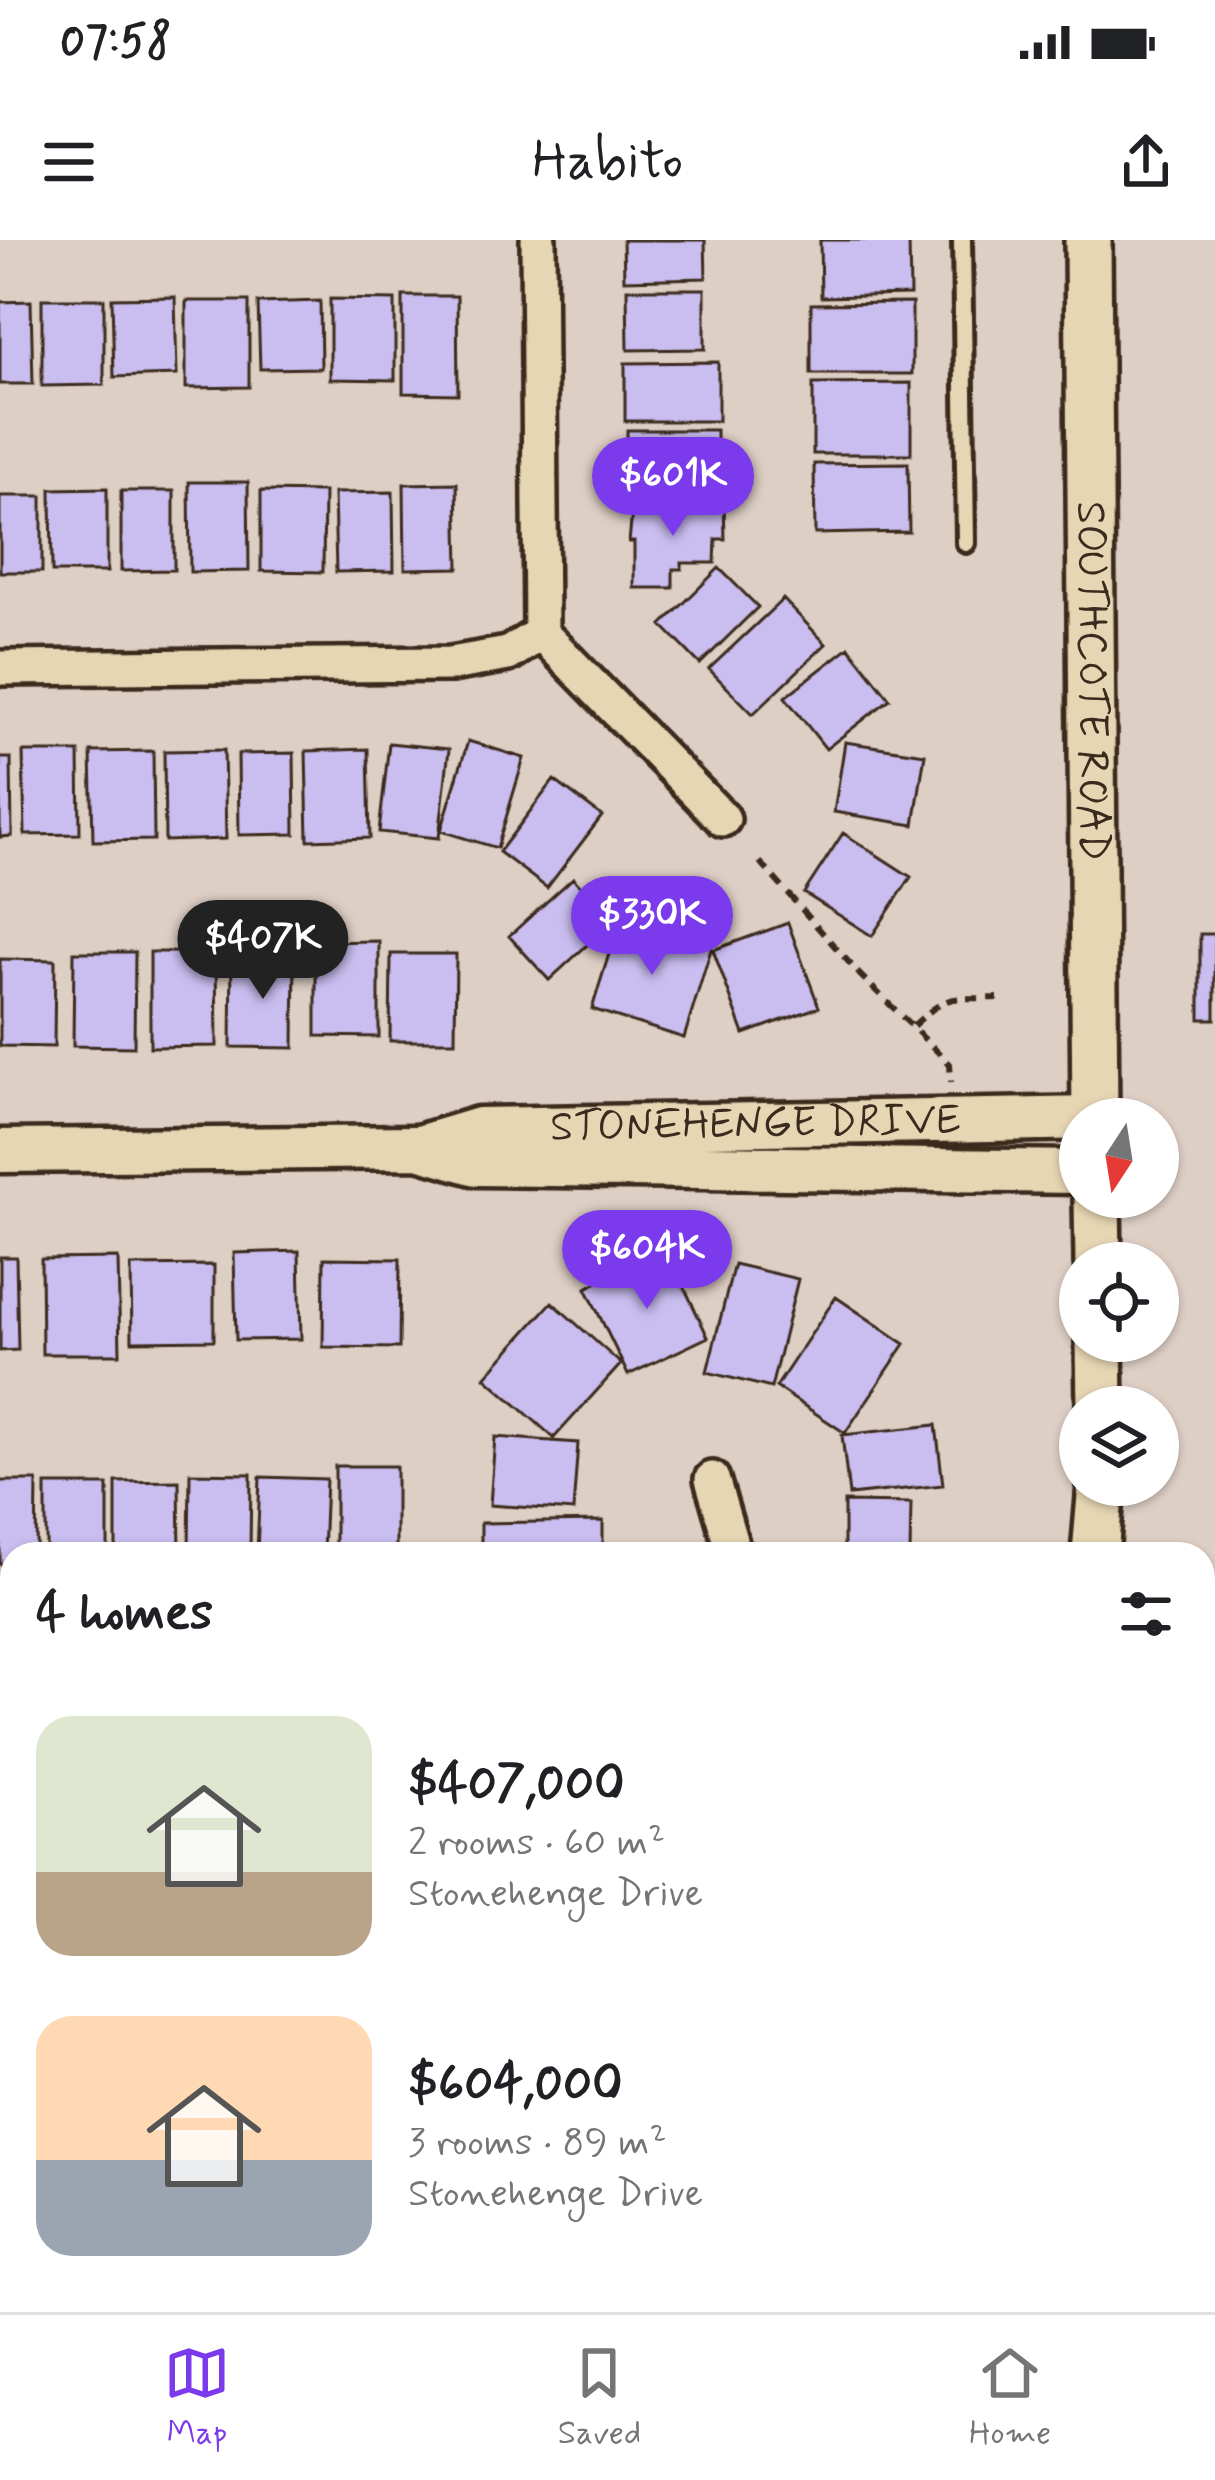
<!DOCTYPE html>
<meta charset="utf-8">
<style>
body{margin:0;font-family:Mynerve,sans-serif;background:#f2f2f2;color:#202124;height:100vh;display:flex;flex-direction:column;font-size:45px;white-space:nowrap}
*{box-sizing:border-box;margin:0}
p{font-size:39px;color:#757577}
.icon{flex:none;width:66px;height:66px;fill:none;stroke:currentColor;stroke-width:2;stroke-linecap:round;stroke-linejoin:round}
.map{position:relative;flex:1;overflow:hidden}
.drawer{position:absolute;left:0px;top:1302px;width:1215px;height:771px;display:flex;flex-direction:column;background:#fff;border-radius:36px 36px 0 0;box-shadow:0 3px 9px #0004}
.drawer>*{flex:none}
.needle{width:78px;rotate:192deg}
.fabs{position:absolute;left:1059px;top:858px;display:grid;gap:24px}
.fabs a{display:grid;place-items:center;width:120px;height:120px;border-radius:50%;background:#fff;box-shadow:0 3px 9px #0004;font-size:60px}
.price{position:absolute;translate:-50% -102px;padding:0 27px;border-radius:42px;background:#7c3aed;color:#fff;font-size:39px;line-height:78px;filter:drop-shadow(0 3px 6px #0008)}
.price::after{content:'';position:absolute;left:50%;top:72px;width:36px;height:27px;margin-left:-18px;background:inherit;clip-path:polygon(0 0,100% 0,50% 100%)}
.price.current{background:#222;color:#fff}
ul{padding:0;list-style:none}
li{display:flex;align-items:center;gap:36px;height:300px;padding:0 36px}
li span{display:grid;place-items:center;flex:none;width:336px;height:240px;border-radius:36px;color:#555}
li>.icon{margin-inline-start:auto}
span .icon{width:144px;height:144px;fill:#fffc;stroke-width:1}
li b{font-size:51px}
h2{display:flex;justify-content:space-between;align-items:center;height:144px;padding:0 36px;font-size:51px}
.status{display:flex;justify-content:space-between;align-items:center;height:84px;padding:0 60px;background:#fff;direction:ltr}
.status svg{height:33px;fill:currentColor}
header{display:flex;justify-content:space-between;align-items:center;height:156px;padding:0 36px;background:#fff;font-size:54px;font-weight:600}
.menu{display:flex;justify-content:space-around;align-items:center;height:168px;border-top:3px solid #e0e0e0;background:#fff;font-size:33px;color:#757577}
.menu a{display:grid;justify-items:center;gap:6px}
.menu .current{color:#7c3aed}
.map>svg:first-child{display:block}
</style>
<div class="status"><b>07:58</b><svg viewBox="0 0 49 12"><path d="M0 12V9h3v3zM5 12V6h3v6zM10 12V3h3v9zM15 12V0h3v12zM26 1h20v11H26zM47 4h2v5h-2z"/></svg></div>
<header><svg class="icon" aria-label="menu" viewBox="0 0 24 24"><path d="M4 6h16M4 12h16M4 18h16"/></svg>Habito<svg class="icon" aria-label="share" viewBox="0 0 24 24"><path d="M12 15V3M7 8l5-5 5 5M5 13v7h14v-7"/></svg></header>
<div class="map">
<svg width="1215" height="2072" viewBox="0 0 1215 2072">
<rect width="100%" height="100%" fill="#decfc5"/>
<filter id="ink" filterUnits="userSpaceOnUse"><feTurbulence type="fractalNoise" baseFrequency=".00833" numOctaves="2"/><feDisplacementMap in="SourceGraphic" scale="24" xChannelSelector="R" yChannelSelector="G"/><feConvolveMatrix kernelMatrix="1 2 1 2 8 2 1 2 1" color-interpolation-filters="sRGB"/></filter>
<g filter="url(#ink)">
<path fill="#cabef0" stroke="#3b2a1e" stroke-width="3" d="M623,0H705L706,38L624,40Z
M820,0H909L910,55L821,57Z
M627,49H705V109L628,110Z
M403,56H457L458,154L403,153Z
M175,57L177,135L114,137L112,58Z
M42,59H104V145L42,146Z
M330,59L395,60V140L330,139Z
M31,61L33,144H0V62Z
M186,61H249V147L186,148Z
M320,61L321,128L260,129L258,63Z
M912,63V134H811V64Z
M718,122V181H625V123Z
M911,143V214H813V144Z
M627,190H716V254H627Z
M908,223L909,292L815,294L814,224Z
M189,242H248L249,331L190,332Z
M457,243L459,328L405,329L404,244Z
M107,248V332H52L51,249Z
M121,251H174V330L121,331Z
M261,251L324,252L323,332L261,331Z
M393,252L394,331L336,332L334,253Z
M0,256H42V332H0Z
M633,263H724L725,299H716L715,323H682V329H673V348H634V302H629Z
M719,328L758,367L700,424L662,385Z
M783,359L826,404L753,474L709,429Z
M849,407L890,459L826,509L785,457Z
M468,501L524,518L497,608L441,591Z
M845,502L925,514L914,585L834,572Z
M389,503L449,509L439,598L379,592Z
M368,509L370,598L308,600L306,511Z
M224,510L226,599L165,601L164,511Z
M153,511L154,600L93,601L91,512Z
M23,512H79L80,594L25,595Z
M294,513L295,594L239,595L238,514Z
M0,518H11L12,596L0,597Z
M554,540L602,576L547,648L499,612Z
M843,593L911,637L872,696L804,653Z
M573,638L612,682L549,740L509,696Z
M620,678L712,706L684,798L592,769Z
M788,683L819,767L744,794L713,710Z
M1200,694H1215V779H1200Z
M379,701V797L316,796V702Z
M74,712H135L134,807L73,806Z
M150,712H216L217,806L150,807Z
M391,714H456L455,801H390Z
M232,715L295,716L294,808L231,807Z
M0,719L55,720L54,807L0,806Z
M666,1009L708,1097L628,1135L586,1048Z
M299,1011L301,1099L236,1100L234,1013Z
M0,1017H16L18,1110L0,1111Z
M118,1018L120,1114H42L41,1019Z
M324,1018L400,1019L399,1108L323,1107Z
M734,1024L798,1039L771,1148L707,1132Z
M214,1025V1100L132,1101L131,1026Z
M836,1057L905,1104L845,1193L776,1147Z
M552,1062L621,1124L554,1198L485,1137Z
M936,1185L943,1245L849,1255L842,1195Z
M495,1197L578,1203L573,1271L490,1265Z
M335,1226H396V1314H335Z
M190,1233L251,1234L250,1314H189Z
M260,1237L326,1239L323,1314H257Z
M0,1241H37L36,1314H12V1325L0,1324Z
M179,1241L180,1314H116V1242Z
M46,1245H108V1314H46Z
M844,1262L911,1263L910,1314H844Z
M603,1281V1314H481V1283Z
M0,1510H12V1589H0Z
M0,1726L12,1753V1821L0,1825Z
M1206,1844H1215V1915H1207Z
M21,2061H79L80,2072H23Z
M93,2061H156L157,2065L94,2072Z"/>
<g fill="none" stroke-linecap="round" stroke-linejoin="round">
<g stroke="#3b2a1e" stroke-width="26">
<path id="service" d="M962,0L966,303"/>
</g>
<g stroke="#3b2a1e" stroke-width="42">
<path id="minor" d="M538,0L541,393
M541,393L723,579
M0,428L451,424L508,414L541,393
M712,1239L734,1314
M0,1424H12
M0,1928L12,1920
M1203,2006H1215"/>
</g>
<g stroke="#3b2a1e" stroke-width="51">
<g id="tertiary">
<path id="s1" d="M419,907L479,889L1095,878"/>
<path d="M0,911L419,907L477,924L1080,932"/>
</g>
</g>
<g stroke="#3b2a1e" stroke-width="54">
<g id="secondary">
<path id="s2" d="M1088,0L1095,879"/>
<path d="M1097,957L1098,1023"/>
<path d="M1099,1101L1100,1167"/>
<path d="M1095,1314L1101,1245"/>
<path d="M1034,2072L1037,2061"/>
</g>
</g>
<path stroke="#3b2a1e" stroke-width="6" stroke-dasharray="12 9" stroke-linecap="butt" d="M760,622L860,735L950,824L951,842
M913,786C952,750 951,760 998,758"/>
<use href="#service" stroke="#e7d6b3" stroke-width="16"/>
<use href="#minor" stroke="#e7d6b3" stroke-width="33"/>
<use href="#tertiary" stroke="#e7d6b3" stroke-width="42"/>
<use href="#secondary" stroke="#e7d6b3" stroke-width="45"/>
</g>
</g>
<g text-anchor="middle" dominant-baseline="central" stroke-width="12" stroke-linejoin="round" paint-order="stroke">
<g font-size="42" fill="#3b2a1e" stroke="#e7d6b3">
<text stroke="none"><textPath href="#s2" startOffset="441">SOUTHCOTE ROAD</textPath></text>
<text stroke="none"><textPath href="#s1" startOffset="339">STONEHENGE DRIVE</textPath></text>
</g>
</g>
</svg>
<div class="fabs">
<a><svg class="needle" viewBox="-14 -14 28 28"><path d="M0-13l5 13h-10z" fill="#e53935"/><path d="M0 13l5-13h-10z" fill="#757577"/></svg></a>
<a><svg class="icon" aria-label="locate" viewBox="0 0 24 24"><circle cx="12" cy="12" r="6"/><path d="M12 2v4M12 18v4M2 12h4M18 12h4"/></svg></a>
<a><svg class="icon" aria-label="layers" viewBox="0 0 24 24"><path d="M12 4l9 5-9 5-9-5zM3 14l9 5 9-5"/></svg></a>
</div>
<b class="price" style="left:673px;top:299px">$601K</b>
<b class="price" style="left:652px;top:738px">$330K</b>
<b class="price current" style="left:263px;top:762px">$407K</b>
<b class="price" style="left:647px;top:1072px">$604K</b>
<section class="drawer">
<h2>4 homes<svg class="icon" aria-label="filters" viewBox="0 0 24 24"><path d="M4 7h16M4 17h16"/><circle cx="9" cy="7" r="2"/><circle cx="15" cy="17" r="2"/></svg></h2>
<ul>
<li><span style="background:linear-gradient(#dfe7d0 65%,#b9a48a 0)"><svg class="icon" aria-label="home" viewBox="0 0 24 24"><path d="M3 11l9-7 9 7M6 9v11h12V9"/></svg></span><div><b>$407,000</b><p>2 rooms · 60 m²</p><p>Stonehenge Drive</p></div></li>
<li><span style="background:linear-gradient(#ffd9b3 60%,#9aa5b1 0)"><svg class="icon" aria-label="home" viewBox="0 0 24 24"><path d="M3 11l9-7 9 7M6 9v11h12V9"/></svg></span><div><b>$604,000</b><p>3 rooms · 89 m²</p><p>Stonehenge Drive</p></div></li>
</ul>
</section>
</div>
<nav class="menu">
<a class="current"><svg class="icon" aria-label="map" viewBox="0 0 24 24"><path d="M3 6l6-2 6 2 6-2v14l-6 2-6-2-6 2zM9 4v14M15 6v14"/></svg>Map</a>
<a><svg class="icon" aria-label="saved" viewBox="0 0 24 24"><path d="M7 4h10v16l-5-4-5 4z"/></svg>Saved</a>
<a><svg class="icon" aria-label="home" viewBox="0 0 24 24"><path d="M3 11l9-7 9 7M6 9v11h12V9"/></svg>Home</a>
</nav>
